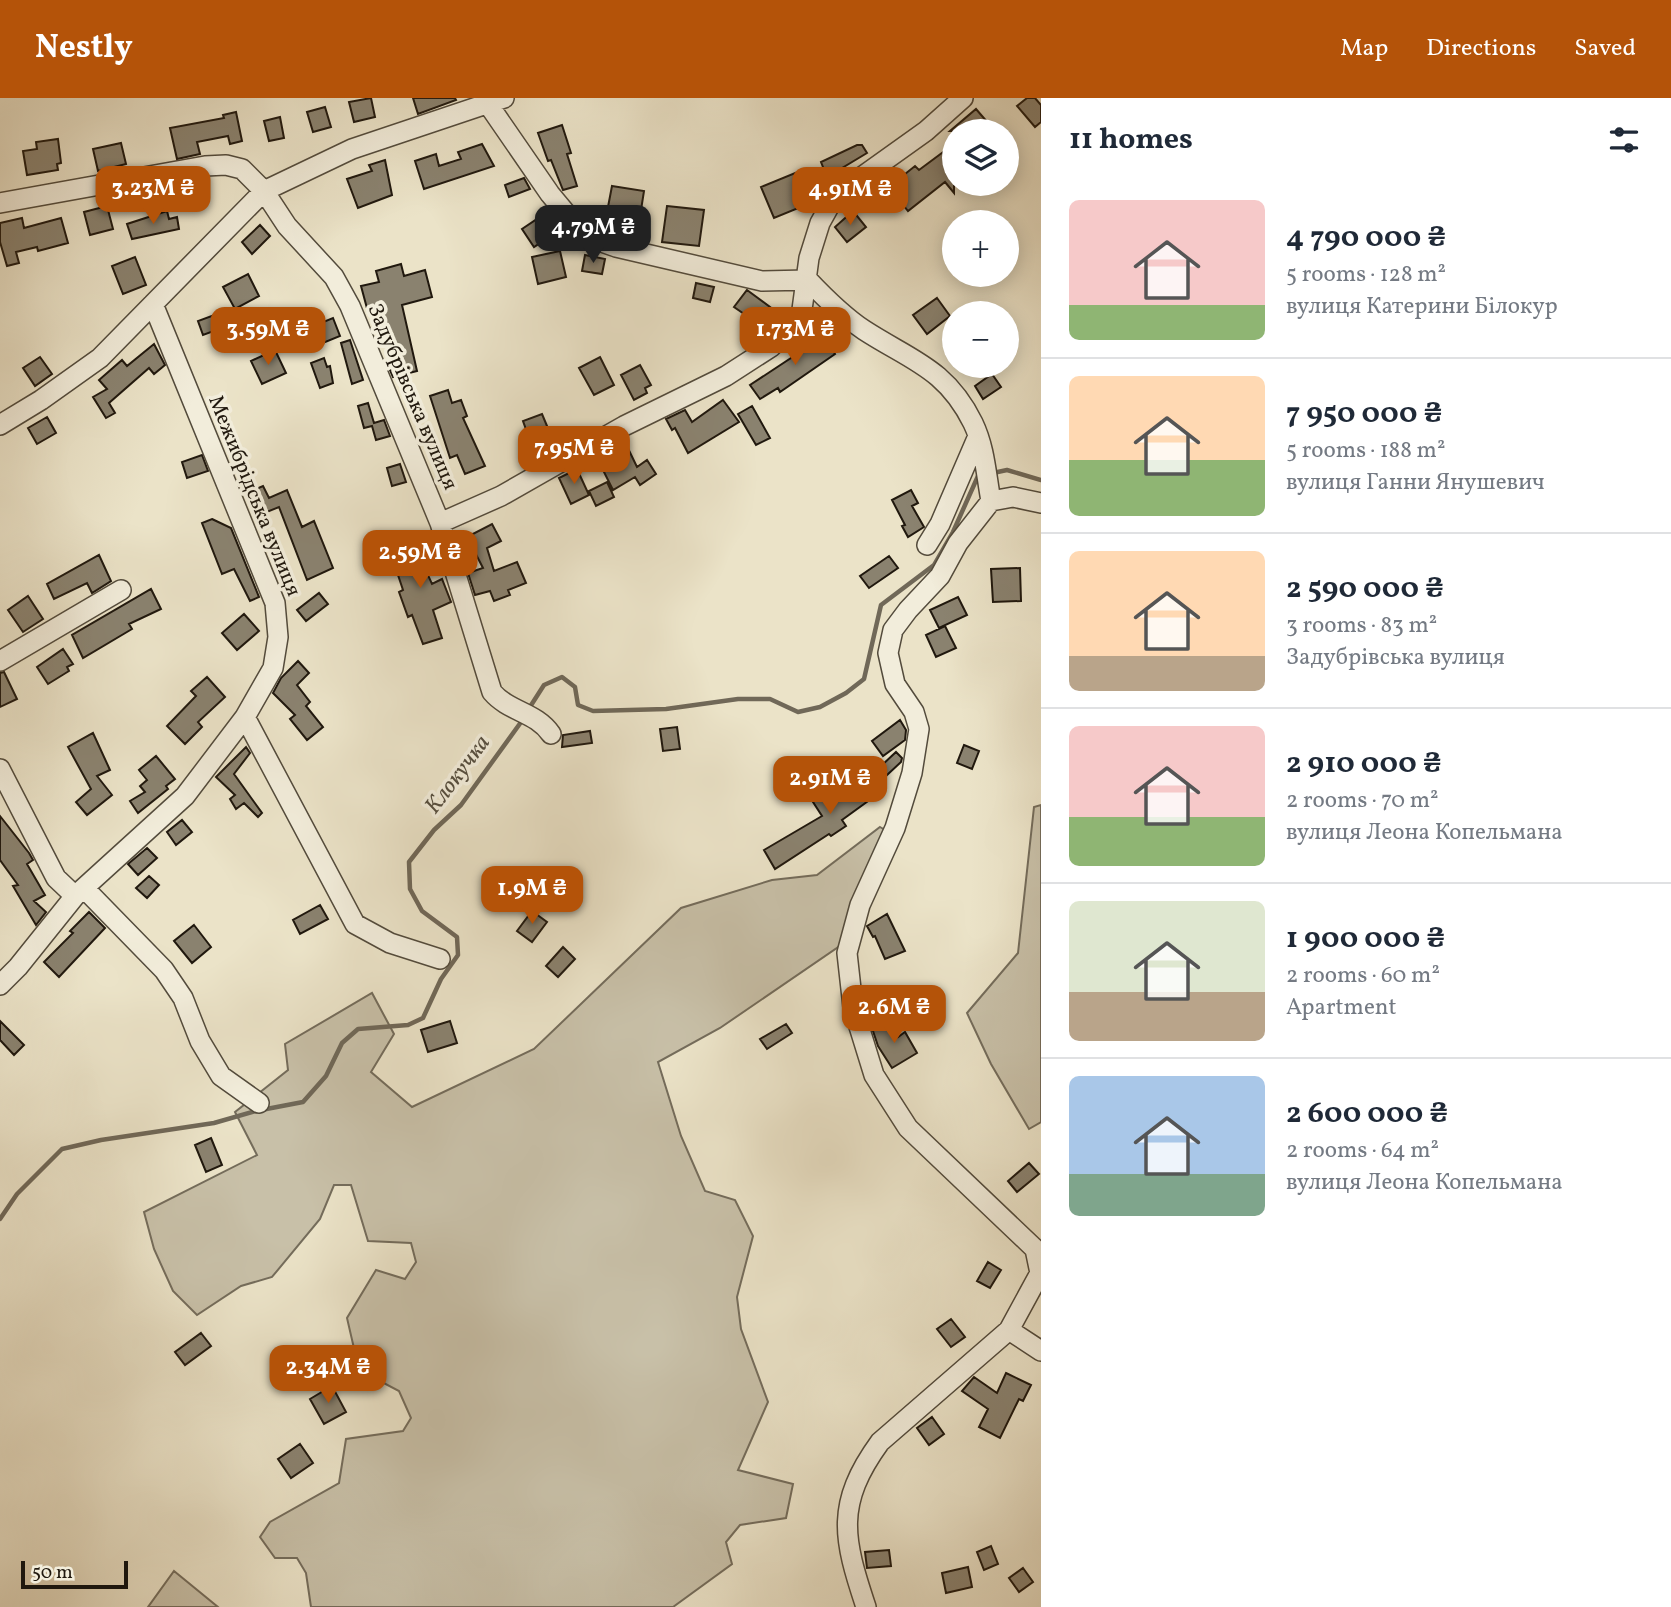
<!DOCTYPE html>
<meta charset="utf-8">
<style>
body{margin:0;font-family:Vollkorn,serif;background:#f6f6f7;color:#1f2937;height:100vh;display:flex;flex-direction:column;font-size:26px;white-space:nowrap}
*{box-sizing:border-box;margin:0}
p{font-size:23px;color:#747a83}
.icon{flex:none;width:38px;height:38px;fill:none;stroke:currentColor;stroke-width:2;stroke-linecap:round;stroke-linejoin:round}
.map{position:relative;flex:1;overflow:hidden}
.details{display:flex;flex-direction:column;background:#fff;width:630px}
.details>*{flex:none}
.controls{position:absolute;left:942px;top:21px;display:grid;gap:14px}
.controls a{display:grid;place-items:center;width:77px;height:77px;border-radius:50%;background:#fff;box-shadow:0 4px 18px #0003;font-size:35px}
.scale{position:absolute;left:21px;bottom:18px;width:107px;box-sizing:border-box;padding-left:7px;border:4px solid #20180e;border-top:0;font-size:19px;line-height:24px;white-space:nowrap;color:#20180e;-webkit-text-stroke:5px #f2eddb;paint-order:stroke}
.price{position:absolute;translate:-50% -60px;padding:0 16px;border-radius:14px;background:#b45309;color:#fff;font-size:23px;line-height:46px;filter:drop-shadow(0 2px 4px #0008)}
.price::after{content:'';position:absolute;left:50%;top:42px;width:21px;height:16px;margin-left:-10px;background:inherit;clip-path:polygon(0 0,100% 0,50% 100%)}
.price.selected{background:#222;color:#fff}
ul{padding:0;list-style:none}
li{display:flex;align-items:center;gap:21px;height:175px;padding:0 28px}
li+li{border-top:2px solid #e0e1e3}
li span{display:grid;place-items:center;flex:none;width:196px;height:140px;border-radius:10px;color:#555}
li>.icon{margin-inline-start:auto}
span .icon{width:84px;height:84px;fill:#fffc;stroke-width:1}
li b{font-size:30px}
h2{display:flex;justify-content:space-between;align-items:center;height:84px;padding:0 28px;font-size:30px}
header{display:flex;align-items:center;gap:42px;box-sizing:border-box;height:98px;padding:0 35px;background:#b45309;color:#fff}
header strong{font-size:33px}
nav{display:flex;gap:38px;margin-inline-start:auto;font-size:24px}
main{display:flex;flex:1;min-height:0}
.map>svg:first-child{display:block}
</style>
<header>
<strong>Nestly</strong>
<nav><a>Map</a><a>Directions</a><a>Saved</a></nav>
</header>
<main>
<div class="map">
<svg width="1041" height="1509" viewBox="0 0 1041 1509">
<rect width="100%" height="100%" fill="#ebe3c8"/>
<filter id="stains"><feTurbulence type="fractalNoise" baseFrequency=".00286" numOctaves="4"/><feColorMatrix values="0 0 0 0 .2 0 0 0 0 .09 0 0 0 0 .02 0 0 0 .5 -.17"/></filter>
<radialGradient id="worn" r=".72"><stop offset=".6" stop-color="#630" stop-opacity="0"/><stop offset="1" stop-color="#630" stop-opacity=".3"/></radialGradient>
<path fill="#c8c0a8" stroke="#746c5b" stroke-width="2" d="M1041,707V1024L1029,1031L991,966L967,915L1018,855L1034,709Z
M880,729L890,735L844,845L720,930L658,964L681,1038L705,1093L735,1102L753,1138L737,1199L741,1231L768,1304L738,1372L793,1386L786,1420L740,1427L726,1444L732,1466L673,1509H311L306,1475L297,1460H275L260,1439L270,1424L339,1385L346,1341L403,1333L411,1320L399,1293L359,1272L347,1220L376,1172L405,1181L416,1164L411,1145L368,1143L351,1087H334L320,1121L272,1179L241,1188L197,1217L173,1193L154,1151L144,1114L257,1057L235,1014L288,972L285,946L372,895L394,936L371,974L412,1009L534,951L681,810L772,782L817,777Z
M174,1473L218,1509H148Z"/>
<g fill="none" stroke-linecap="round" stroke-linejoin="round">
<path stroke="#706858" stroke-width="4.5" d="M993,375L1007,372L1041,382
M528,612L544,587L562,579L575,589L578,607L593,613L666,611L738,601H770L798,614L820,609L846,595L864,581L881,507L934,467L953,434L978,378H981
M0,1121L17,1096L62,1051L101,1042L214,1025L256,1013L303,1004L326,978L342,945L358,931L408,927L423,920L441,881L458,857L457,839L422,813L410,791L409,764L434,732L461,707L524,620"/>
</g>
<path fill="#8a826f" stroke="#20180e" stroke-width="2" d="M371,0L375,19L354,24L349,4Z
M413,0H455L456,2L418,16Z
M1027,0H1035L1041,7V24L1035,29L1017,8Z
M325,9L331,29L313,34L307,14Z
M976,11L995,33H950Z
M236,14L242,43L230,46L228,38L197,44L200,56L177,61L170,30L224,20L223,17Z
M280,19L284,40L269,43L264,23Z
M562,27L571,55L567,56L577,88L563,92L551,62L548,63L538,35Z
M58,41L61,65L57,66L58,72L27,77L23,53L37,51L36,44Z
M121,45L126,66L98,73L93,51Z
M482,46L494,68L424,91L415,63L436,56L439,68L461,61L458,54Z
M954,46V95L945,84L908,113L889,89L915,68L919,72Z
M857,47H862L867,55L827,79L821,64Z
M385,62L392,97L358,110L347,81L372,73L369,67Z
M800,73L813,104L774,120L761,89Z
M524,80L530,91L509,99L505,87Z
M612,88L644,93L641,112L646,113L640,142L615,136L620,111L608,109Z
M107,108L113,131L90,137L84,114Z
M667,108L704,112L699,148L662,144Z
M167,113L169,121L177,119L179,131L132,141L127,126Z
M853,113L866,129L847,144L835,129Z
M543,117L555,135L534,149L522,131Z
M22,120L24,130L61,120L68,145L38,153L37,149L16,154L19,165L7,168L0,144V125Z
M260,127L270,138L252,156L242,144Z
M560,153L566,179L538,186L532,159Z
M585,157L605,161L602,176L582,173Z
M135,159L146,187L123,196L112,168Z
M401,166L404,178L425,172L432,199L402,207L417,273L393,279L386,263L390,262L377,212L368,214L361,188L379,184L376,173Z
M248,176L259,198L235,211L223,189Z
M696,185L714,189L710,204L693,200Z
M747,192L774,212L758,233L744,223L747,218L734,209Z
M937,200L950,218L927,236L913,217Z
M217,216L222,230L203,237L198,223Z
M333,220L340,238L318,247L311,229Z
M820,234L835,256L780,294L778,290L760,301L750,287L800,254L797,250Z
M350,242L363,282L352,286L341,245Z
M154,246L165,267L154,276L149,270L109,305L115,315L106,320L93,299L107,291L99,282L122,262L127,268Z
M275,252L286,275L262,286L251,263Z
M40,259L52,276L35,288L23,270Z
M600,259L614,287L594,297L579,270Z
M324,260L327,269L330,268L333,285L320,290L311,265Z
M640,267L651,287L645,290L647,295L634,302L621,277Z
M992,276L1001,289L983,301L975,288Z
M448,292L452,305L461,302L467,318L463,320L485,368L465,376L457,357L450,360L430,298Z
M723,302L739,324L688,355L675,330L672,332L666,321L685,312L692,324Z
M368,305L374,325L384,322L390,338L376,342L372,328L364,330L358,308Z
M752,308L770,340L756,347L738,316Z
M542,316L552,340L532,348L523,323Z
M47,319L56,335L37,346L28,330Z
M624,342L637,369L647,362L656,376L640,387L635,379L613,392L596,358Z
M202,357L208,373L187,380L182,364Z
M400,366L406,384L392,388L387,370Z
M577,371L589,397L571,406L559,380Z
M607,384L614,399L596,408L589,393Z
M263,388L269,400L287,392L302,429L314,423L333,470L307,482L279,409L257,418L247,395Z
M911,392L918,405L912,408L924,429L908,439L902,428L905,427L892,402Z
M212,421L231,430L259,499L250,503L234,471L222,476L202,425Z
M492,426L501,443L487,450L494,473L517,464L526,485L508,492L510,497L494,503L490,493L475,497L468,475L483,470L467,439Z
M425,439L432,458L421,462L432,486L442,481L451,504L433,512L442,540L423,546L412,517L408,519L399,494L403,492L392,459L409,452L407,446Z
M99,457L111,483L92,495L87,485L54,501L47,486Z
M889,458L898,470L869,490L860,478Z
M1020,470L1021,503L993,504L991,471Z
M151,491L161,511L129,526L132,531L83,560L72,537Z
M319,495L328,506L306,523L297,512Z
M28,498L43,521L23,534L8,512Z
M958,499L967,517L939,530L930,512Z
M244,516L259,533L237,552L222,535Z
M945,528L956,550L936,559L926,537Z
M63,551L73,566L67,569L69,573L48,586L37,569Z
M298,563L309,575L297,587L310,604L306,608L323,629L307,642L290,621L295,617L273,595L281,580Z
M4,574L17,601L0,609V575Z
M207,579L225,599L198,624L202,629L185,646L167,628L196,598L191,593Z
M900,622L906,632L905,642L883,658L872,643Z
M677,629L680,651L663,653L660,631Z
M590,633L592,645L562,649L563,637Z
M93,635L110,672L97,678L112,697L87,717L76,704L91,691L68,649Z
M964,647L979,653L972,671L957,665Z
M246,649L250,655L234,676L262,715L258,719L244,705L236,711L230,701L235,697L216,679Z
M896,654L902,660L901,664L871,692L875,698L842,722L846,728L831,738L829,736L775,771L764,752L822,718L813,704L825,696L830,704L863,680L865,683Z
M156,658L175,681L166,688L168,691L138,715L130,703L145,694L140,688L147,682L139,672Z
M0,718L29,755L33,762L27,766L45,797L34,803L46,814L36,827L13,788L18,787L0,762Z
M182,722L192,734L176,747L167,734Z
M147,750L157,760L138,777L128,766Z
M149,778L159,787L147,800L136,790Z
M320,807L328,821L300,836L293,822Z
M532,813L547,824L532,844L517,833Z
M89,814L105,830L59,879L44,864L73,835L70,833Z
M887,816L905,853L885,861L875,838L873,839L867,828Z
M194,827L211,849L192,865L174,843Z
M563,849L575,861L558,879L546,868Z
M0,923L24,947L14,957L0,942Z
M450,923L457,945L428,954L421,932Z
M887,923L898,939L905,934L917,955L892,970L878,948L873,933Z
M786,926L792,935L767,951L760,941Z
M211,1040L222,1067L206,1074L195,1047Z
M1029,1065L1039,1076L1017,1094L1008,1083Z
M988,1164L1001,1172L990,1190L977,1183Z
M951,1221L965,1239L951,1249L937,1231Z
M201,1235L211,1248L185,1267L175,1254Z
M1006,1275L1031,1287L1023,1303L1019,1301L1000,1340L979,1329L988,1311L962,1293L974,1279L997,1295Z
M332,1288L346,1314L324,1326L310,1301Z
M932,1319L944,1336L929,1347L917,1330Z
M300,1346L313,1365L291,1380L278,1361Z
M991,1448L998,1466L984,1472L977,1454Z
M889,1452L891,1468L867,1470L865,1454Z
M968,1469L972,1489L946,1495L942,1475Z
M1023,1470L1033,1484L1019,1494L1009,1480Z"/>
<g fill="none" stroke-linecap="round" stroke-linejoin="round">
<g stroke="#534b3c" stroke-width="22">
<path id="minor" d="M488,6L550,96L585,138L616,149L762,183L808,182
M0,105L205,68L226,67L242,71L264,93L287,128L334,179L350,208L440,425L492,594C509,614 536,614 551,636
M808,182C825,200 843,218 864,232C910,262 946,270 973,325C985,350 986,376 991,403L958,445L940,478L908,512L893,532L888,555L895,586L914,614L919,631L912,675L895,730L860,807L847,855L853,909L874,977L908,1030L1035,1151
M0,327L41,302L100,260L264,93L352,51L504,0
M991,403L1013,399L1041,405
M440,425L501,398L624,328L726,278L771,249L801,219L809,160L820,125L835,98L926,33L963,0
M927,447L940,426L978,338
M0,563L121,492
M245,619L355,826L390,845L440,861
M0,671L56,780L75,798
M84,790L164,872L183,900L200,943L221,978L259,1005
M0,887L18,869L75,798L185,698L245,619L273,570L278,539L275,505L153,206
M1009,1232L1041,1253
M866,1509C843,1440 835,1406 880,1344L1009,1232L1040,1175L1035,1151"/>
</g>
<use href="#minor" stroke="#f2eddb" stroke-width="19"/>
</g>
<g text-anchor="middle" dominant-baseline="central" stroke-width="7" stroke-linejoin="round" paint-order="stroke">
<g font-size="21" fill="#20180e" stroke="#f2eddb">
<text transform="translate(412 299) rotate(67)">Задубрівська вулиця</text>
<text transform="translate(254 398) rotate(68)">Межибрідська вулиця</text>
</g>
<g font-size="23" font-style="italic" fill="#564e3f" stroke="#f2eddb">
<text transform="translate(458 677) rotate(-53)">Клокучка</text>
</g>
</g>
<rect width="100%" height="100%" filter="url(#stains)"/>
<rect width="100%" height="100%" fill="url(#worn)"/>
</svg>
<div class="controls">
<a><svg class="icon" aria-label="layers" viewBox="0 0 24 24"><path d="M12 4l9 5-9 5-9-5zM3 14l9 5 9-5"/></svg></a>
<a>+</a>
<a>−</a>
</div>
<div class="scale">50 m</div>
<b class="price" style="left:153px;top:128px">3.23M ₴</b>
<b class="price" style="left:850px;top:129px">4.91M ₴</b>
<b class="price selected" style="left:593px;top:167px">4.79M ₴</b>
<b class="price" style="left:268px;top:269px">3.59M ₴</b>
<b class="price" style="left:795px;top:269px">1.73M ₴</b>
<b class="price" style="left:574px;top:388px">7.95M ₴</b>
<b class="price" style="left:420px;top:492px">2.59M ₴</b>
<b class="price" style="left:830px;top:718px">2.91M ₴</b>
<b class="price" style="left:532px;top:828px">1.9M ₴</b>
<b class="price" style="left:894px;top:947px">2.6M ₴</b>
<b class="price" style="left:328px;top:1307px">2.34M ₴</b>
</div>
<section class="details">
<h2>11 homes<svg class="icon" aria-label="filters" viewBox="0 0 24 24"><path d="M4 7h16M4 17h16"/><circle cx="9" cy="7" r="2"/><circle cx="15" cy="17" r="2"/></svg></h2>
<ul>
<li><span style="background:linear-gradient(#f6c9c9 75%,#8fb573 0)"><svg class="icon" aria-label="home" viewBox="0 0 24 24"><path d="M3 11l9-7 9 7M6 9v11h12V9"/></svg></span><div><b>4 790 000 ₴</b><p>5 rooms · 128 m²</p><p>вулиця Катерини Білокур</p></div></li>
<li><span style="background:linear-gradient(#ffd9b3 60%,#8fb573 0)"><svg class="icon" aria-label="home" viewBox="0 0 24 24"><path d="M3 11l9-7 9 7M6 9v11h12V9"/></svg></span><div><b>7 950 000 ₴</b><p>5 rooms · 188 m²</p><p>вулиця Ганни Янушевич</p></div></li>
<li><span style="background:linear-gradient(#ffd9b3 75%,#b9a48a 0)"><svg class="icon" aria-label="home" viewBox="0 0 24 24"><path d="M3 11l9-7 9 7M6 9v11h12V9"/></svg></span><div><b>2 590 000 ₴</b><p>3 rooms · 83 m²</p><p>Задубрівська вулиця</p></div></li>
<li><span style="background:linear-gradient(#f6c9c9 65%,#8fb573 0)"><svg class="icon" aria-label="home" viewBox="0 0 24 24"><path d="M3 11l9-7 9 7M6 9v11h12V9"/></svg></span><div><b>2 910 000 ₴</b><p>2 rooms · 70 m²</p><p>вулиця Леона Копельмана</p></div></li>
<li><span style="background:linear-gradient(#dfe7d0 65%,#b9a48a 0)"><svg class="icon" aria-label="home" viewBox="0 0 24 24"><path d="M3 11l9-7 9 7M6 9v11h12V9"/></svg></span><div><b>1 900 000 ₴</b><p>2 rooms · 60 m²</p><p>Apartment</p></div></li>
<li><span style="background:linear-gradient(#a9c7e8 70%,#7fa58c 0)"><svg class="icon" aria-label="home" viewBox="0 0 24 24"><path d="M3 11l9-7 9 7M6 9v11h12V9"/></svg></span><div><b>2 600 000 ₴</b><p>2 rooms · 64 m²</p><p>вулиця Леона Копельмана</p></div></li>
</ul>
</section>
</main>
